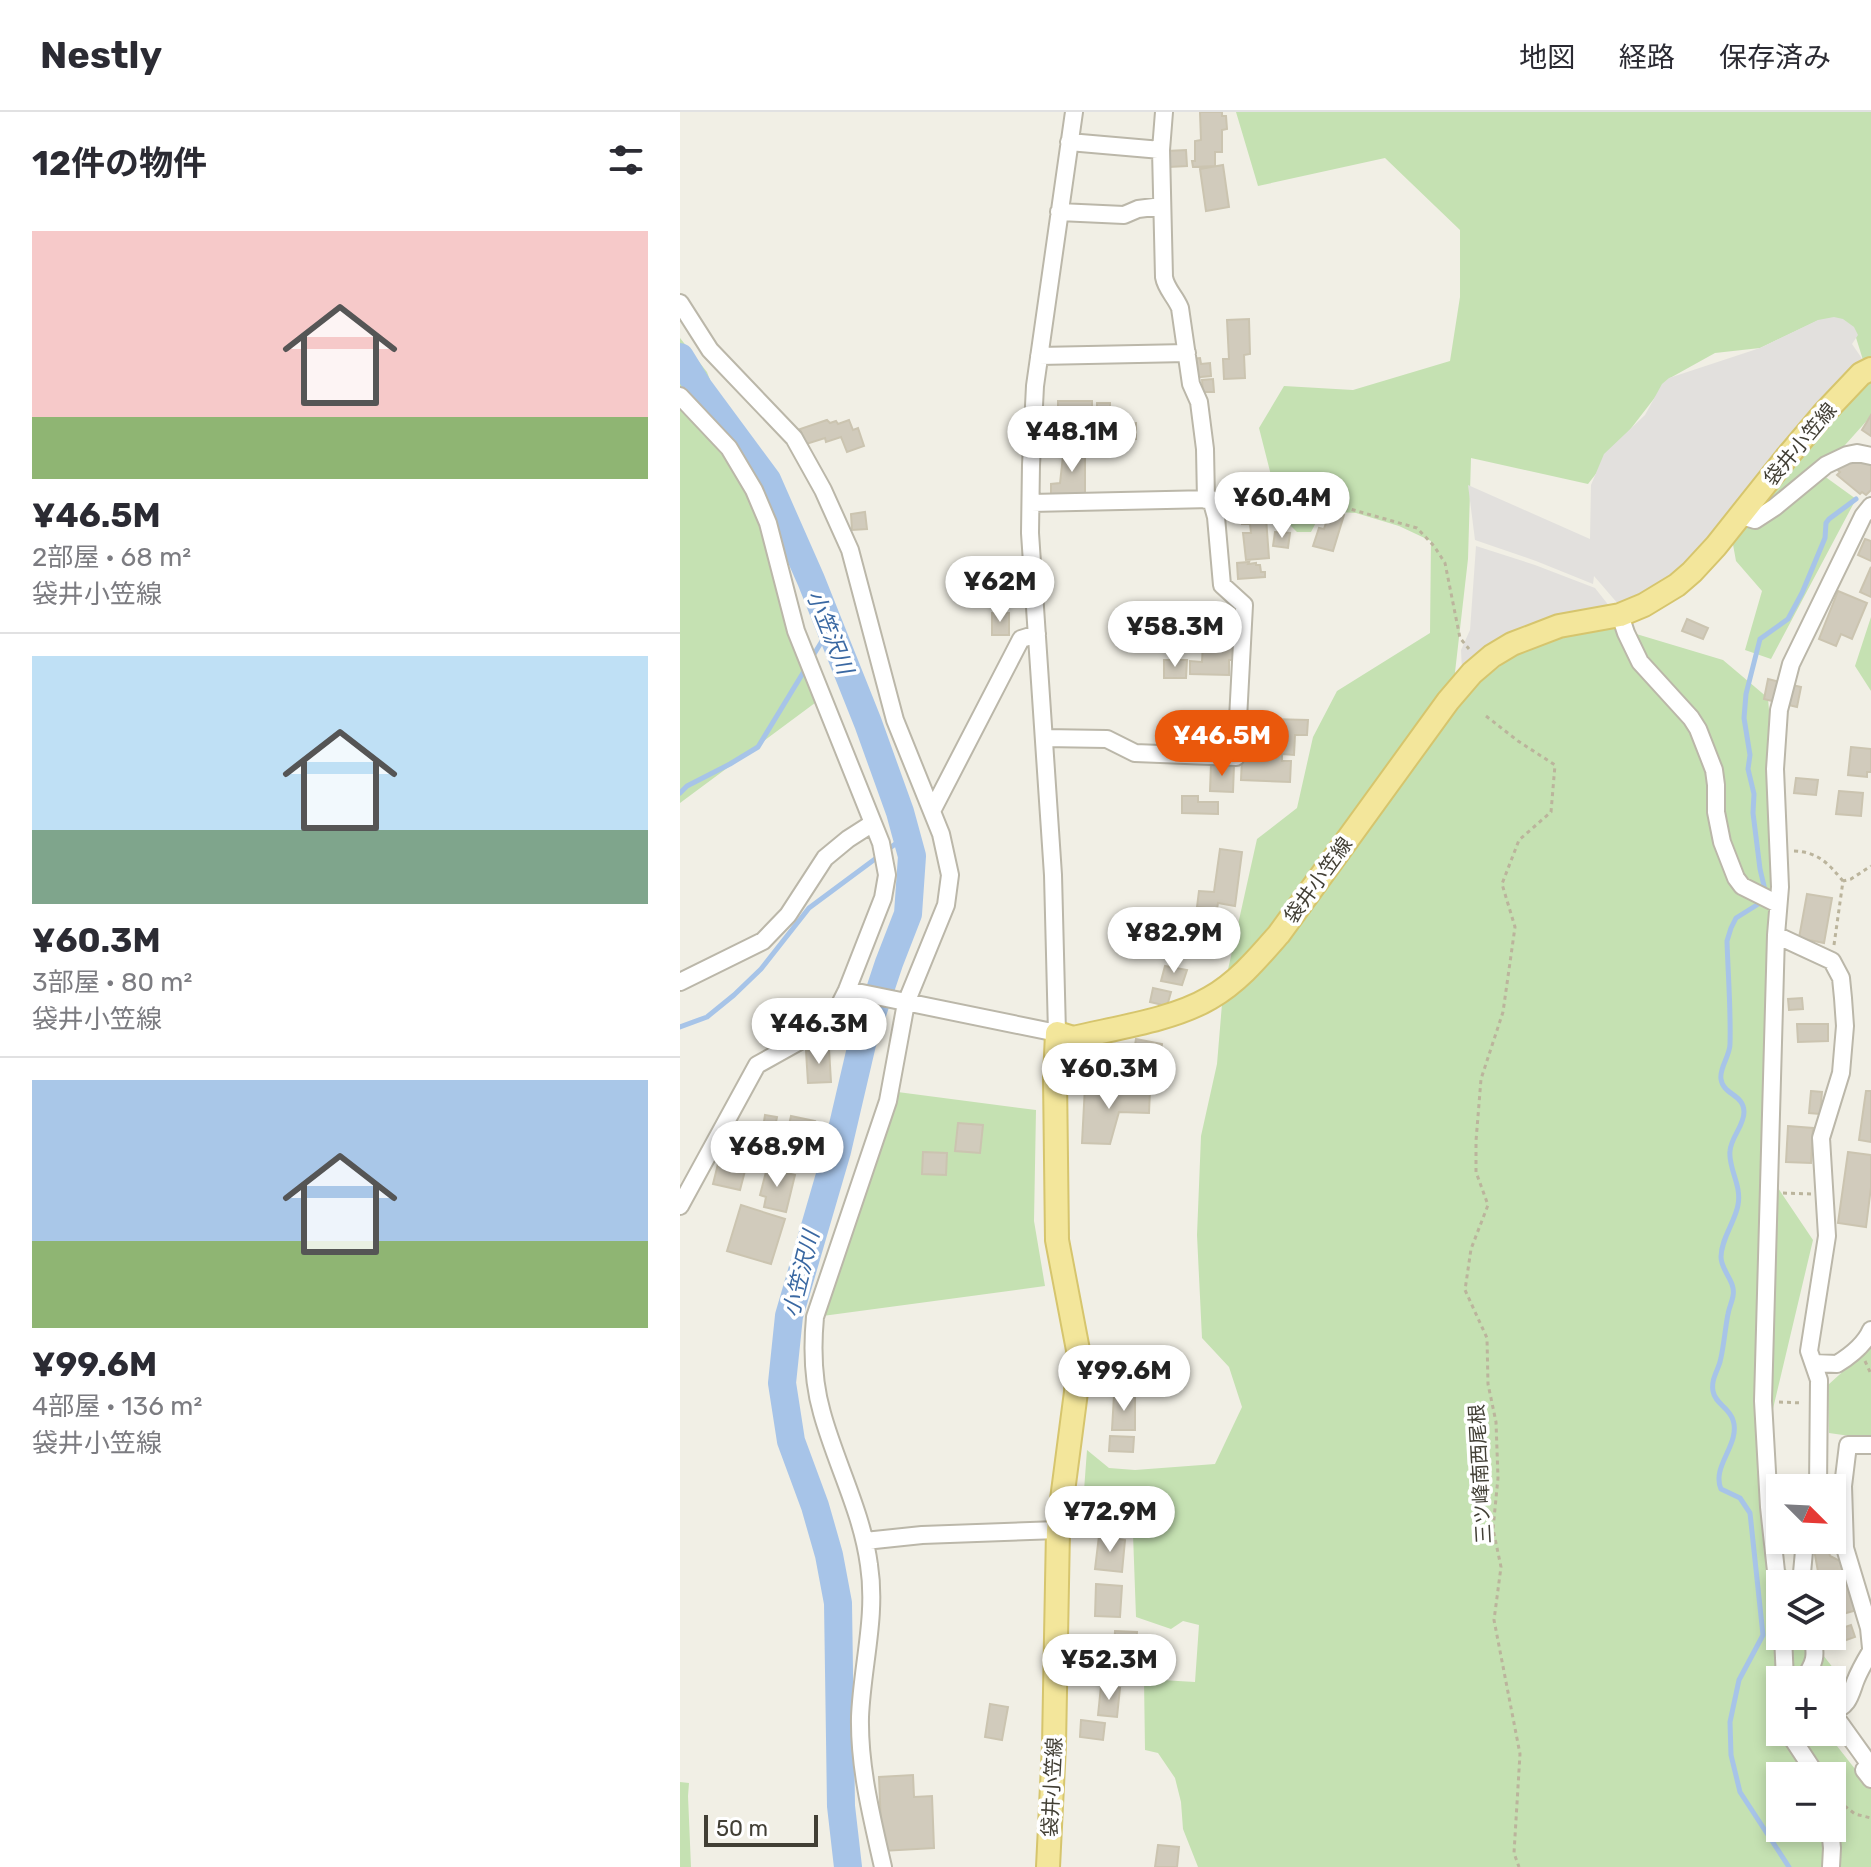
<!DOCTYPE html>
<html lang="ja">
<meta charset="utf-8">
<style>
body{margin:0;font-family:Rubik,"Noto Sans JP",sans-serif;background:#f7f7f7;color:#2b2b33;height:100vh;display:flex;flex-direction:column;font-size:30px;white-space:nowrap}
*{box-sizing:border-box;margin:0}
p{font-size:26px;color:#7c7c81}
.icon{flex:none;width:44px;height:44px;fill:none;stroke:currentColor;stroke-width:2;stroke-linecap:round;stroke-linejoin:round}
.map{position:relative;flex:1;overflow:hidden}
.drawer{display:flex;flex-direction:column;background:#fff;width:680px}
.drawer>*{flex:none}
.needle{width:52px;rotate:114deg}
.controls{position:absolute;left:1086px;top:1362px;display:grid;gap:16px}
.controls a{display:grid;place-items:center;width:80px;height:80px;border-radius:0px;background:#fff;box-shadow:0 4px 12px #0003;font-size:40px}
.scale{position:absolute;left:24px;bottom:20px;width:114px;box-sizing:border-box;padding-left:8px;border:4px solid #423f35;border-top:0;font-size:22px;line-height:28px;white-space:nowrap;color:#423f35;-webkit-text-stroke:6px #fff;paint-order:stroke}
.price{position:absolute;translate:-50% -68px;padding:0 18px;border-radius:28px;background:#fff;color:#222;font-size:26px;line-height:52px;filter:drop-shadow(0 2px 4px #0008)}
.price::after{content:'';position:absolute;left:50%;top:48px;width:24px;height:18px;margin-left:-12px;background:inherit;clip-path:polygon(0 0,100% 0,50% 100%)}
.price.active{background:#ea580c;color:#fff}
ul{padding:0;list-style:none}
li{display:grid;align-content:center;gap:16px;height:424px;padding:0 32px}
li+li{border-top:2px solid #e1e1e2}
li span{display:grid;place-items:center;height:248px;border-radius:0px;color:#555}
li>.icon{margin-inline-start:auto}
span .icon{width:144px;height:144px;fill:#fffc;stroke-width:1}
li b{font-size:34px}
h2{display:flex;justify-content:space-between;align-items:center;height:96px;padding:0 32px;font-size:34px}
header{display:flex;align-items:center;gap:48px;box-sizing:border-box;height:112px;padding:0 40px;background:#fff;border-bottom:2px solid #e1e1e2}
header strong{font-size:38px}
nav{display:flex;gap:44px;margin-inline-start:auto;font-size:28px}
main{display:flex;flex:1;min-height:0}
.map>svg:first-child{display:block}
</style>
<header>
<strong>Nestly</strong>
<nav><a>地図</a><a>経路</a><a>保存済み</a></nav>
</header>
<main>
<section class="drawer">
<h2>12件の物件<svg class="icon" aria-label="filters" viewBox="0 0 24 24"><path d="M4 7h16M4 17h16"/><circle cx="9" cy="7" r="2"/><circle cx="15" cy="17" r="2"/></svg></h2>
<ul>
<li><span style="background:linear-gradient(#f6c9c9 75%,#8fb573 0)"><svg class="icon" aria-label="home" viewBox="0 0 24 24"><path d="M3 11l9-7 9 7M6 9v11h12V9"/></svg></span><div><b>¥46.5M</b><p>2部屋 · 68 m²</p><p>袋井小笠線</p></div></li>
<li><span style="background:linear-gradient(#bfe0f5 70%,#7fa58c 0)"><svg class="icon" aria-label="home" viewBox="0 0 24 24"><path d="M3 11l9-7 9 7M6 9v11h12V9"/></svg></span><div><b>¥60.3M</b><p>3部屋 · 80 m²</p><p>袋井小笠線</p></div></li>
<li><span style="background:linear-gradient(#a9c7e8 65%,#8fb573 0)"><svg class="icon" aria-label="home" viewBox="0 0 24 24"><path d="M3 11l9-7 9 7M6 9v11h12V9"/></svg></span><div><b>¥99.6M</b><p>4部屋 · 136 m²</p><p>袋井小笠線</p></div></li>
</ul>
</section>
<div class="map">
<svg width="1191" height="1755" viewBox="0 0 1191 1755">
<rect width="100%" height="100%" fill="#f1efe5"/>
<path fill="#c5e1b2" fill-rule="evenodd" d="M556,0H1191V304L1140,361L1176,387L1091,547L1065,538L1082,479L1056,449L1052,427L1183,248L1173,216L1139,208L1080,236L1035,241L990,266L908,372L791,346L788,447L774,569L790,578L833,544L882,521L933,515L1043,548L1088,586L1102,758L1094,1070L1133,1128L1078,1360L1084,1442L1117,1465L1116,1472H1100V1524H1128L1165,1571L1152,1586V1568H1100V1620H1146L1186,1671L1191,1659V1755H518L503,1717L501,1690L495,1666L478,1641L465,1638L464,1567L515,1570L519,1513L503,1509L491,1517L456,1505L453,1422L401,1419L407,1338L429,1356L455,1358L535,1352L562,1295L549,1255L522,1226L517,1123L521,1024L537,952L543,880L577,727L617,696L633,625L657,579L750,521L751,429L719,414L676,401L642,399L631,420H617L603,406L598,391L579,316L604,274L673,278L770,249L780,185V118L705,46L578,74ZM1100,1664H1152V1716H1100Z
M0,226L27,260L62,352L143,585L0,691Z
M1191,505V579L1175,554Z
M210,979L356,998L354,1109L365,1174L135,1205Z
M1191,1234V1327L1149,1321L1148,1273Z
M0,1670L9,1671L8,1684L11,1755H0Z"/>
<path fill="#e2e0dd" d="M1154,205L1163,207L1174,215L1178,223L1172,232L1183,248L1172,255L1134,298L1033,427L988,469L939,493L914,464L913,472L856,449L795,428L788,373L910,427L911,373L924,342L965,303L982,272L989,266L1080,236L1138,208Z
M796,434L855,453L915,476L930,495L782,559L781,538L790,518Z"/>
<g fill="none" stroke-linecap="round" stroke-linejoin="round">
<path stroke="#a7c4e8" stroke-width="5" d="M131,547L150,516
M0,681L7,674L50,652L78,635L126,556
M0,915L27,905L54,883L81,857L129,796L226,724
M1109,1755L1060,1680L1051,1643L1050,1610L1059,1568L1083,1523L1070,1401L1060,1386L1041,1377C1031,1354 1061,1332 1053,1308C1049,1295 1035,1292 1033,1279C1031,1268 1037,1260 1040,1250C1044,1234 1045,1217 1048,1202C1049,1196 1052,1190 1053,1184C1056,1169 1041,1159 1041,1145C1041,1127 1055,1110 1058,1093C1062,1073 1048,1056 1050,1039C1051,1025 1064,1014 1064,1000C1064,982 1043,983 1041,967C1039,956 1050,944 1050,932C1051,898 1048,863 1047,829L1051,816L1056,806L1080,791L1085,778L1080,757L1073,701L1074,682L1068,657L1070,643L1064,606L1066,582L1080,527L1108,507L1122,481L1145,426L1146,411L1149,407L1176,387"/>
<path stroke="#a7c4e8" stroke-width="28" d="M0,245L19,276L87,368L131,468L188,611L220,700L232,744L228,802L209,851L182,932L157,1039L109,1204L102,1271L111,1329L135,1394L149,1443L158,1491L161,1694L168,1755"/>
</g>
<path fill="#d1cbbc" stroke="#cbc4b0" stroke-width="2" d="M520,0H542V4H546L547,17L542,18V40H535V54L513,55L512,49H515V29L521,28Z
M506,38L507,54L489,55L487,39Z
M543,53L549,95L526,99L520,57Z
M569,207L570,242L564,243L565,266L544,267L543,247H549L547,208Z
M520,246L521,252L530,251L531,264L511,266L510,247Z
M533,267L534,280H523L522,268Z
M378,289H412V300H399V314H410V324H378Z
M417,291H430V311H456V327H417Z
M1191,303V324L1182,318Z
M147,308L150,311L156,309L158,312L169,308L173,318L178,316L184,334L167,340L161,325L146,330L145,326L126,332L120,317Z
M384,335L405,336V384H371V372L380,371Z
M1166,348H1191V378L1186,383L1182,380L1180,382L1157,363L1160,360L1154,355Z
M585,392L589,446L566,448L563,421H571L570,412H562L560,394Z
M617,395L629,396L628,411L616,410Z
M650,399L664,403L653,439L633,434L639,416L644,417Z
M185,400L187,417L172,418L171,402Z
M595,420L610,421L608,436L593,434Z
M1185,427L1191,429V449L1178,443Z
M569,450L568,452L576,451V453H580L581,460H585V465L558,467L557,451Z
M1191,455V485L1180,480Z
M1158,479L1187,491L1172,527L1161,522L1156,534L1139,527Z
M312,501H329V523H312Z
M535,502H559L558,548H549V563L510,562V549L522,550L523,529H534Z
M1007,507L1028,516L1023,527L1002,519Z
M484,548H507L506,566H484Z
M1088,567L1121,575L1117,595L1084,587Z
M588,607L628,608L627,623H615L614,643L602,642V649H611L610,670L561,668L562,646H586Z
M1171,635L1191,637V660H1187V665L1168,663Z
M531,652L554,653L553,680L530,679Z
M1116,666L1138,668L1136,683L1114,681Z
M1159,679L1183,681L1181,704L1156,702Z
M502,684H518V690H538V702L502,701Z
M540,737L562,740L555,794L538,791L537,797L517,795L519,779L534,780Z
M1127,782L1152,786L1144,831L1119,826Z
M517,809L540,813L535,844L511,840Z
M485,854L507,858L502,873L481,869Z
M473,876L491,880L487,894L470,890Z
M1122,886L1123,897L1109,898L1108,887Z
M1117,912H1148V929L1118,930Z
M456,927L482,932L476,968L450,964Z
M149,937L151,970L128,971L126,939Z
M405,974L470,978L469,1001L439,1000L430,1032L402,1031Z
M1131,979L1142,980L1140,1002L1129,1001Z
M1186,979H1191V1030L1179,1028Z
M85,1003L97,1005L93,1025L82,1023Z
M111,1004L135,1009L130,1036L105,1031Z
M278,1011L303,1013L300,1041L275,1039Z
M1108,1014L1133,1016L1131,1051L1106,1050Z
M87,1038L128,1043L126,1059L85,1054Z
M243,1040L267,1041L266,1063L242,1062Z
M1168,1040L1191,1043V1075L1186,1115L1158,1111Z
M40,1044L67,1051L60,1078L33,1072Z
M87,1056L115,1063L106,1100L84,1095L86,1085L80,1083Z
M61,1093L105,1107L91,1152L47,1139Z
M434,1283H455V1318H432Z
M430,1324L454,1325L453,1340L429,1339Z
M419,1424L445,1428L442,1460L415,1457Z
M1105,1428H1118L1119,1438L1105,1439Z
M1146,1428L1150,1444L1160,1449L1177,1498L1152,1505V1472H1129L1128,1470L1139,1465L1133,1432Z
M416,1472L442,1474L440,1505L415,1504Z
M1171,1513L1175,1525L1158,1531L1153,1519Z
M435,1519L457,1520L455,1547L434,1545Z
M421,1574L440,1576L437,1605L418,1603Z
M310,1592L328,1595L322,1628L305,1625Z
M401,1608L425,1611L423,1628L400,1625Z
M233,1663L234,1685L252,1684L254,1736L202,1739L199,1665Z
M478,1733L499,1735L497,1755H475Z"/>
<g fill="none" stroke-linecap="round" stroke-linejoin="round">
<g stroke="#bbb7a9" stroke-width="20">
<path id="minor" d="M484,0L481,38L484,165C486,177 495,184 500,196L511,272L519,290L525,337L526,388
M389,30L481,38
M379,100L444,103L458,97L482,94
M0,191L30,238L114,326L143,378L170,438L215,608L261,722L270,763L266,793L226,891L208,989L135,1205C132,1237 133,1270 142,1301C156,1352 182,1400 189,1453C197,1504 182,1554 180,1605C179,1656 192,1706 203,1755
M359,244L507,241
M0,284L49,336L74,378L88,411L116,519L201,731L207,763L203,786L167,878L156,900L136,920L77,953L0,1094
M351,391L531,387L536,405L542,473L564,493L556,645L455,641L427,627L364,626
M1062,404L1075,408L1095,395L1146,353L1167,343L1177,341L1191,344
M940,503L946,521L960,550L1011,606L1018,617L1034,658L1036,673V700L1042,730L1056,766L1062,774L1098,792
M252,699L341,527L357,522
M1096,823L1152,849L1161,866L1163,886L1165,914L1161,961L1141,1026L1147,1124L1129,1239L1139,1268L1138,1376
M0,870L83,829L108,803L145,746L168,727L193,711
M167,878L377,921L373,763L350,421L351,353L355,274L394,0
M1134,1251L1157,1252C1170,1244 1185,1232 1191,1218
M1152,1421L1165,1436L1163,1374L1168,1333H1191
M185,1429L242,1423L378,1418
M1165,1436L1189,1516L1191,1536
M1121,1472L1125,1428
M1100,1496L1089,1395L1083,1289L1096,823L1100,775L1095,657L1099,598L1111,552L1183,404L1191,394
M1103,1524L1105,1568
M1123,1568C1135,1551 1137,1544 1132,1524
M1152,1599C1168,1595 1170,1584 1175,1570C1179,1559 1185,1549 1191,1539
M1152,1600L1190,1653L1184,1658L1191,1667
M1111,1620L1112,1626L1137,1664
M1150,1716L1152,1736L1151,1755"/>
</g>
<g stroke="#d6c56d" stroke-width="26">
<path id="major" d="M368,1755L374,1633L378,1418L396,1280L398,1238L377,1128L375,966L377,921L393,926C435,916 493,908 530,886C558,870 578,846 599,822L768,589L792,561L812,544L832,532L879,514L940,503L964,493L997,473L1012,460L1036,434L1106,346L1145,300L1181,262L1191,257"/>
</g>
<path stroke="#bbb49c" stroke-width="3" stroke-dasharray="4 4" stroke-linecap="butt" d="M545,384L615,386L649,391L737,416L754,434L765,451L780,526L789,537
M806,604L838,629L875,653L871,700L839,728L822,772L835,815L823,900L801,967L796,1029V1060L808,1093L791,1137L785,1178L807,1226L808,1272L816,1310L818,1366L813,1417L821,1455L814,1508L840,1642L834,1741L839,1755
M1114,739C1138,740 1148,751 1163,769
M1154,833L1163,769L1171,767L1191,754
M1103,1081L1131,1082
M1185,1249L1191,1262
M1099,1290L1123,1291
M1103,1368L1122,1376
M1129,1620L1133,1625L1138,1620
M1152,1684L1175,1702L1191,1706"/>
<use href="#minor" stroke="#fff" stroke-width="16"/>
<use href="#major" stroke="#f3e69b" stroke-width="22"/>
</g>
<g text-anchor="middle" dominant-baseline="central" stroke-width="7" stroke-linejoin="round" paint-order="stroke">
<g font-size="20" fill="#423f35" stroke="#fff">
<text transform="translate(1120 332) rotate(-50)">袋井小笠線</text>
<text transform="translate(638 768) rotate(-54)">袋井小笠線</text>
<text transform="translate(800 1362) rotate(-93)">三ツ峰南西尾根</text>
<text transform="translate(372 1675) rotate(-87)">袋井小笠線</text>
</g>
<g font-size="22" font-style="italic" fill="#3a68a2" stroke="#fff">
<text transform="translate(150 520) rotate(68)">小笠沢川</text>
<text transform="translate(121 1162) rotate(-76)">小笠沢川</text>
</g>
</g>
</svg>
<div class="controls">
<a><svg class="needle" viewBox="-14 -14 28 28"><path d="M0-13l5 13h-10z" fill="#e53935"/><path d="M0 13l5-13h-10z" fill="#7c7c81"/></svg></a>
<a><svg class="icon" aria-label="layers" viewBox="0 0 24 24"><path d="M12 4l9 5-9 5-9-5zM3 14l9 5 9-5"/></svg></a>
<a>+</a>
<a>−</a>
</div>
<div class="scale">50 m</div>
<b class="price" style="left:392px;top:362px">¥48.1M</b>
<b class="price" style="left:602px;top:428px">¥60.4M</b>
<b class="price" style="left:320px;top:512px">¥62M</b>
<b class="price" style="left:495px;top:557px">¥58.3M</b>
<b class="price active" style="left:542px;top:666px">¥46.5M</b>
<b class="price" style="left:494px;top:863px">¥82.9M</b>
<b class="price" style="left:139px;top:954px">¥46.3M</b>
<b class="price" style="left:429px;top:999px">¥60.3M</b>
<b class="price" style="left:97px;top:1077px">¥68.9M</b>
<b class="price" style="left:444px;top:1301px">¥99.6M</b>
<b class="price" style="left:430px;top:1442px">¥72.9M</b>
<b class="price" style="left:429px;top:1590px">¥52.3M</b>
</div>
</main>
